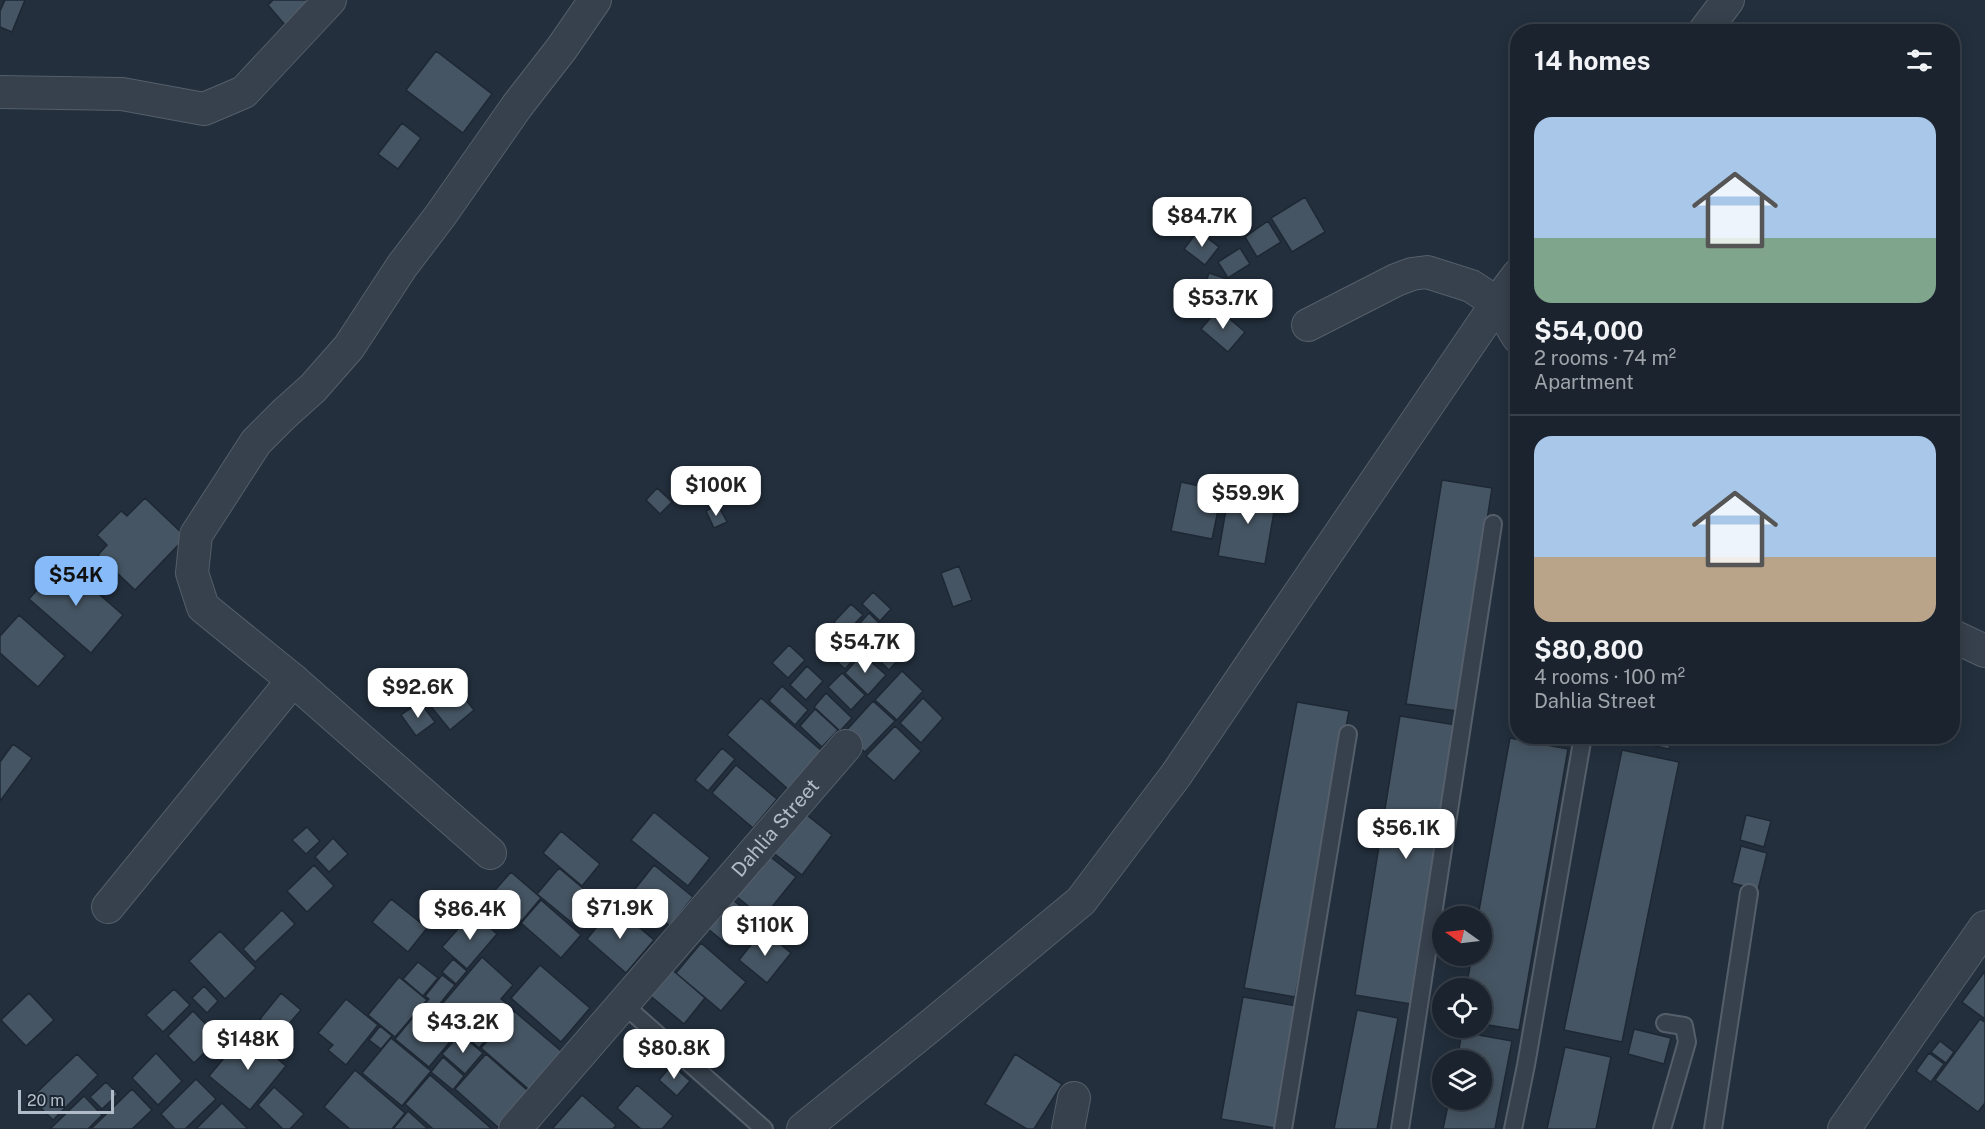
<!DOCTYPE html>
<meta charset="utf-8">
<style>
body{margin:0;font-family:"Public Sans",sans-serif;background:#232b36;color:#f1f3f6;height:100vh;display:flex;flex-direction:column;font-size:22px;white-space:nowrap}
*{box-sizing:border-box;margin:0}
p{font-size:20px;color:#9fa4aa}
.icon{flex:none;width:33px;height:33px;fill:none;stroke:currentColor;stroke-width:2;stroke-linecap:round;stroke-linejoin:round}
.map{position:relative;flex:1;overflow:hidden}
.drawer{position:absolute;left:1510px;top:24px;width:450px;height:720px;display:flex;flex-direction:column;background:#1a232e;border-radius:24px;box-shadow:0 3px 15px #0003,0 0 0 2px #38404a}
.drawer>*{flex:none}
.needle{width:39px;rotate:284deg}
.buttons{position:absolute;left:1432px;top:906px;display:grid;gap:12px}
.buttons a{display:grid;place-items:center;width:60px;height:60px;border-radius:50%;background:#1a232e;box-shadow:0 3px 15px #0003,0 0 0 2px #38404a;font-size:30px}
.scale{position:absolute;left:18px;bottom:15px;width:96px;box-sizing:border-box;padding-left:6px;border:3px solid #b2bcc8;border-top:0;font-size:16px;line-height:21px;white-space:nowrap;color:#b2bcc8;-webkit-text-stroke:4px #1c2632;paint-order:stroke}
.price{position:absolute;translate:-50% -51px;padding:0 14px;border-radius:12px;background:#fff;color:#222;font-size:20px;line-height:39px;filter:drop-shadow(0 2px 3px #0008)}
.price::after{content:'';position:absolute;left:50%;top:36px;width:18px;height:14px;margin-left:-9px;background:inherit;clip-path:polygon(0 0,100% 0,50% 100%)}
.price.on{background:#86baf9;color:#111}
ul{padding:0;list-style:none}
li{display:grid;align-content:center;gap:12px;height:318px;padding:0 24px}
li+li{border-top:2px solid #38404a}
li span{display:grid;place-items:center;height:186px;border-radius:18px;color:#555}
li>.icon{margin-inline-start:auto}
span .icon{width:108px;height:108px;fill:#fffc;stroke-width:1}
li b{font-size:26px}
h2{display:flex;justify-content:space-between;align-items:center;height:72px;padding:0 24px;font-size:26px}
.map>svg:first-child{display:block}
</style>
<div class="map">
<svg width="1985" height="1129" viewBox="0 0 1985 1129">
<rect width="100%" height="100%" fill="#232f3d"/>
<path fill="#465563" stroke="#1e2834" stroke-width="1.5" d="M5,0H25L12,32L0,27V11Z
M273,0H315L285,25L268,5Z
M436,51L492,94L463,133L406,90Z
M402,123L421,138L398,169L378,154Z
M1305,197L1325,232L1292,252L1271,218Z
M1268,221L1281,242L1257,257L1245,237Z
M1198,231L1219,247L1205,265L1184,249Z
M1240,248L1250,264L1228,278L1218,262Z
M1209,273L1233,281L1227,299L1203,291Z
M1218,309L1245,332L1228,352L1201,329Z
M1442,480L1492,488L1457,711L1406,704Z
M1181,482L1222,491L1212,539L1171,531Z
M1230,486L1277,494L1265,564L1218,556Z
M657,488L672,502L660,514L646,500Z
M145,498L186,537L135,590L98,555L107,545L97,535L121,511L127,516Z
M718,505L727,522L714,528L706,511Z
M62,562L123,615L91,653L29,599Z
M959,566L972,600L953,607L941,573Z
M873,592L891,609L880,621L862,604Z
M851,604L863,615L846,633L834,622Z
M869,613L893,637L875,656L851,633Z
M19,615L65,656L38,687L0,653V636Z
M846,635L862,650L845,669L829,654Z
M897,637L909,648L889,670L877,658Z
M789,645L805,660L788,678L772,663Z
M862,654L886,675L868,695L845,673Z
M807,666L823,681L806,700L790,685Z
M441,669L474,710L450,730L416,688Z
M902,671L923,691L897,720L875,700Z
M842,673L865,695L851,710L828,687Z
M782,686L808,710L795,725L769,701Z
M826,693L852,718L840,731L814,707Z
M761,698L823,752L789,790L727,735Z
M923,698L943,718L921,743L900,723Z
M1518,698V723L1514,722Z
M873,701L895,721L865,752L844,733Z
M420,702L435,722L416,736L401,715Z
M1297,702L1349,711L1295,997L1244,988Z
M815,709L838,730L822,747L800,726Z
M1400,716L1456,725L1411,1004L1355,995Z
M895,726L921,751L894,781L866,756Z
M1619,736H1672L1669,749L1619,738Z
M1510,738L1568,749L1519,1030L1482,1024V988H1466L1472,956H1482V916H1478Z
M13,744L32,758L0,801V762Z
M722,748L735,759L708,791L695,780Z
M1622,750L1679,762L1622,1042L1564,1030Z
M736,765L777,799L753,828L712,793Z
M798,808L832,835L802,875L767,848Z
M654,812L710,858L688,886L631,840Z
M1746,815L1771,821L1764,847L1740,840Z
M307,827L320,841L306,854L292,840Z
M561,831L600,864L582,886L543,853Z
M333,838L348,854L329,872L315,857Z
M1741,846L1767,853L1758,890L1732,883Z
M768,855L796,877L763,918L736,896Z
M314,865L334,886L307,912L287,891Z
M654,865L693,897L670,926L631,894Z
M559,868L598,901L577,927L537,894Z
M511,872L541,898L519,924L489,897Z
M731,898L754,918L730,947L707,928Z
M391,899L427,928L408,952L372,922Z
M541,900L581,935L561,958L521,923Z
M614,906L654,940L626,973L587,939Z
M282,910L295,924L255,962L243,949Z
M473,912L497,934L467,969L442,947Z
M763,930L791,953L767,983L739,960Z
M220,931L256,968L225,999L189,961Z
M701,943L746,982L721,1011L676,973Z
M482,957L513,985L501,999L513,1009L479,1048L437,1010Z
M453,959L467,971L456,984L442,972Z
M418,962L438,978L423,996L403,979Z
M540,965L590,1008L561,1042L511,998Z
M669,967L705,998L684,1024L647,993Z
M1985,971V1019L1962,1002Z
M442,975L455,985L434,1011L425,1003L429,999L425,996Z
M399,977L427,1000L395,1037L368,1015Z
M204,986L218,1001L207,1013L192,998Z
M174,989L190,1005L163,1032L146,1015Z
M29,993L54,1020L26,1046L1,1020Z
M281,993L301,1010L279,1035L260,1019Z
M1243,997L1297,1006L1275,1128L1221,1119Z
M346,999L378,1025L346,1065L328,1050L333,1045L318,1033Z
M424,1004L458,1032L429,1067L395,1039Z
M1357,1010L1398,1018L1377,1129H1334Z
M193,1011L219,1038L194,1063L168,1036Z
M514,1011L567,1056L534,1094L481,1048Z
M1980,1019L1985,1022V1103L1978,1112L1935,1080Z
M380,1026L392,1036L381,1049L369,1040Z
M1634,1029L1671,1038L1664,1064L1628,1054Z
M246,1032L286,1066L250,1110L209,1076Z
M1462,1032L1512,1041L1495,1129H1443L1449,1100H1482V1060H1457Z
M460,1034L483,1053L465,1074L442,1054Z
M391,1038L431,1071L402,1106L362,1073Z
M1940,1041L1954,1052L1946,1063L1931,1052Z
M1565,1047L1611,1057L1596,1129H1547Z
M156,1053L182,1081L158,1105L132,1078Z
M1929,1053L1944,1064L1931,1082L1916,1071Z
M77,1054L98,1075L53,1120L31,1098Z
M486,1054L535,1097L500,1129L455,1089Z
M1015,1054L1062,1084L1034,1129H1027L985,1104Z
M443,1057L464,1076L453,1090L431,1072Z
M672,1065L690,1081L677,1096L659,1080Z
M355,1070L405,1113L392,1129H350L324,1107Z
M430,1075L492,1129H433L405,1104Z
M196,1079L216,1099L185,1129H175L161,1114Z
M106,1082L118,1094L102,1109L90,1097Z
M637,1085L673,1116L662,1129H641L617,1108Z
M274,1087L304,1114L290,1129H283L258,1105Z
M132,1089L152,1110L132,1129H93L92,1128Z
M582,1095L616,1125L613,1129H552Z
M84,1096L102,1115L88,1129H50Z
M222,1103L248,1129H196Z
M408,1111L428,1129H393Z"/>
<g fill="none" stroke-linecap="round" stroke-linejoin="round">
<g stroke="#555f6b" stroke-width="20">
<path id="lane" d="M623,1004L764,1129
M1283,1129L1348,734
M1400,1129L1493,524
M1513,1129L1526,1065L1583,736
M1662,1129L1687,1042L1684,1026L1665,1023
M1713,1129L1749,893"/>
</g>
<g stroke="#555f6b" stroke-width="34">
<g id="street">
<path d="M1704,32L1728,0"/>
<path d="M0,92L122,94L204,109L244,92L330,0"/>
<path d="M1308,325L1396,280L1412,274L1427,272L1471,286L1497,303L1518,337"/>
<path d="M1953,636L1985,651"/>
<path d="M293,680L490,853"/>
<path d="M108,907L293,680L203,607L192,573L196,535L256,442L284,414L313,388L349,347L402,266L440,216L517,106L562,48L595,0"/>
<path id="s1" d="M515,1129L846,746"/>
<path d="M803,1129L929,1027L1081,901L1176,775L1497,303L1518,275"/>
<path d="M1068,1129L1074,1098"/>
<path d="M1844,1129L1985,927"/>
</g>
</g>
<use href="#lane" stroke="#37414d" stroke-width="16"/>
<use href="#street" stroke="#37414d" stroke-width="32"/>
</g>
<g text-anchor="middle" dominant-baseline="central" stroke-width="5" stroke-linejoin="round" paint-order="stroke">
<g font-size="20" fill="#b2bcc8" stroke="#1c2632">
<text stroke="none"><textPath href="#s1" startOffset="398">Dahlia Street</textPath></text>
</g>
</g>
</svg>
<div class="buttons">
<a><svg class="needle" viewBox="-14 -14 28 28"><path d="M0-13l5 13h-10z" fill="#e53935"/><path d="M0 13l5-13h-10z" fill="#9fa4aa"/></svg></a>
<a><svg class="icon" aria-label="locate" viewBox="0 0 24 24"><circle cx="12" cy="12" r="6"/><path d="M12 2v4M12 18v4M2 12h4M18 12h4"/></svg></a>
<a><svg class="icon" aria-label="layers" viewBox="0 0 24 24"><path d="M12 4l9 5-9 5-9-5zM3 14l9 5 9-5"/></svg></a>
</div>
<div class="scale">20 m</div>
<b class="price" style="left:1202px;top:248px">$84.7K</b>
<b class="price" style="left:1223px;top:330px">$53.7K</b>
<b class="price" style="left:716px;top:517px">$100K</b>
<b class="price" style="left:1248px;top:525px">$59.9K</b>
<b class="price on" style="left:76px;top:607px">$54K</b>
<b class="price" style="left:865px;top:674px">$54.7K</b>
<b class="price" style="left:418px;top:719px">$92.6K</b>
<b class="price" style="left:1406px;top:860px">$56.1K</b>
<b class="price" style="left:620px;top:940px">$71.9K</b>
<b class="price" style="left:470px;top:941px">$86.4K</b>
<b class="price" style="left:765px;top:957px">$110K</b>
<b class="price" style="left:463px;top:1054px">$43.2K</b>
<b class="price" style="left:248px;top:1071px">$148K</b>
<b class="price" style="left:674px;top:1080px">$80.8K</b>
<section class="drawer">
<h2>14 homes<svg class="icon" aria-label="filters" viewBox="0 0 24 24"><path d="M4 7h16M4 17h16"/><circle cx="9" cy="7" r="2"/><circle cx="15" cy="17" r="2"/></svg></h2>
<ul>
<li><span style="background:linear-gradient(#a9c7e8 65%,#7fa58c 0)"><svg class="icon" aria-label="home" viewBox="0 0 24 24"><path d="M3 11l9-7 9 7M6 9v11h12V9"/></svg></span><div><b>$54,000</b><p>2 rooms · 74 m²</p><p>Apartment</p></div></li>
<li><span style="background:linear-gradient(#a9c7e8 65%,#b9a48a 0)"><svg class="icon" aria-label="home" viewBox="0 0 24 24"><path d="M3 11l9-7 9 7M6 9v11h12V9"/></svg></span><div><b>$80,800</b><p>4 rooms · 100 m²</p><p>Dahlia Street</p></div></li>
</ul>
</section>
</div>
